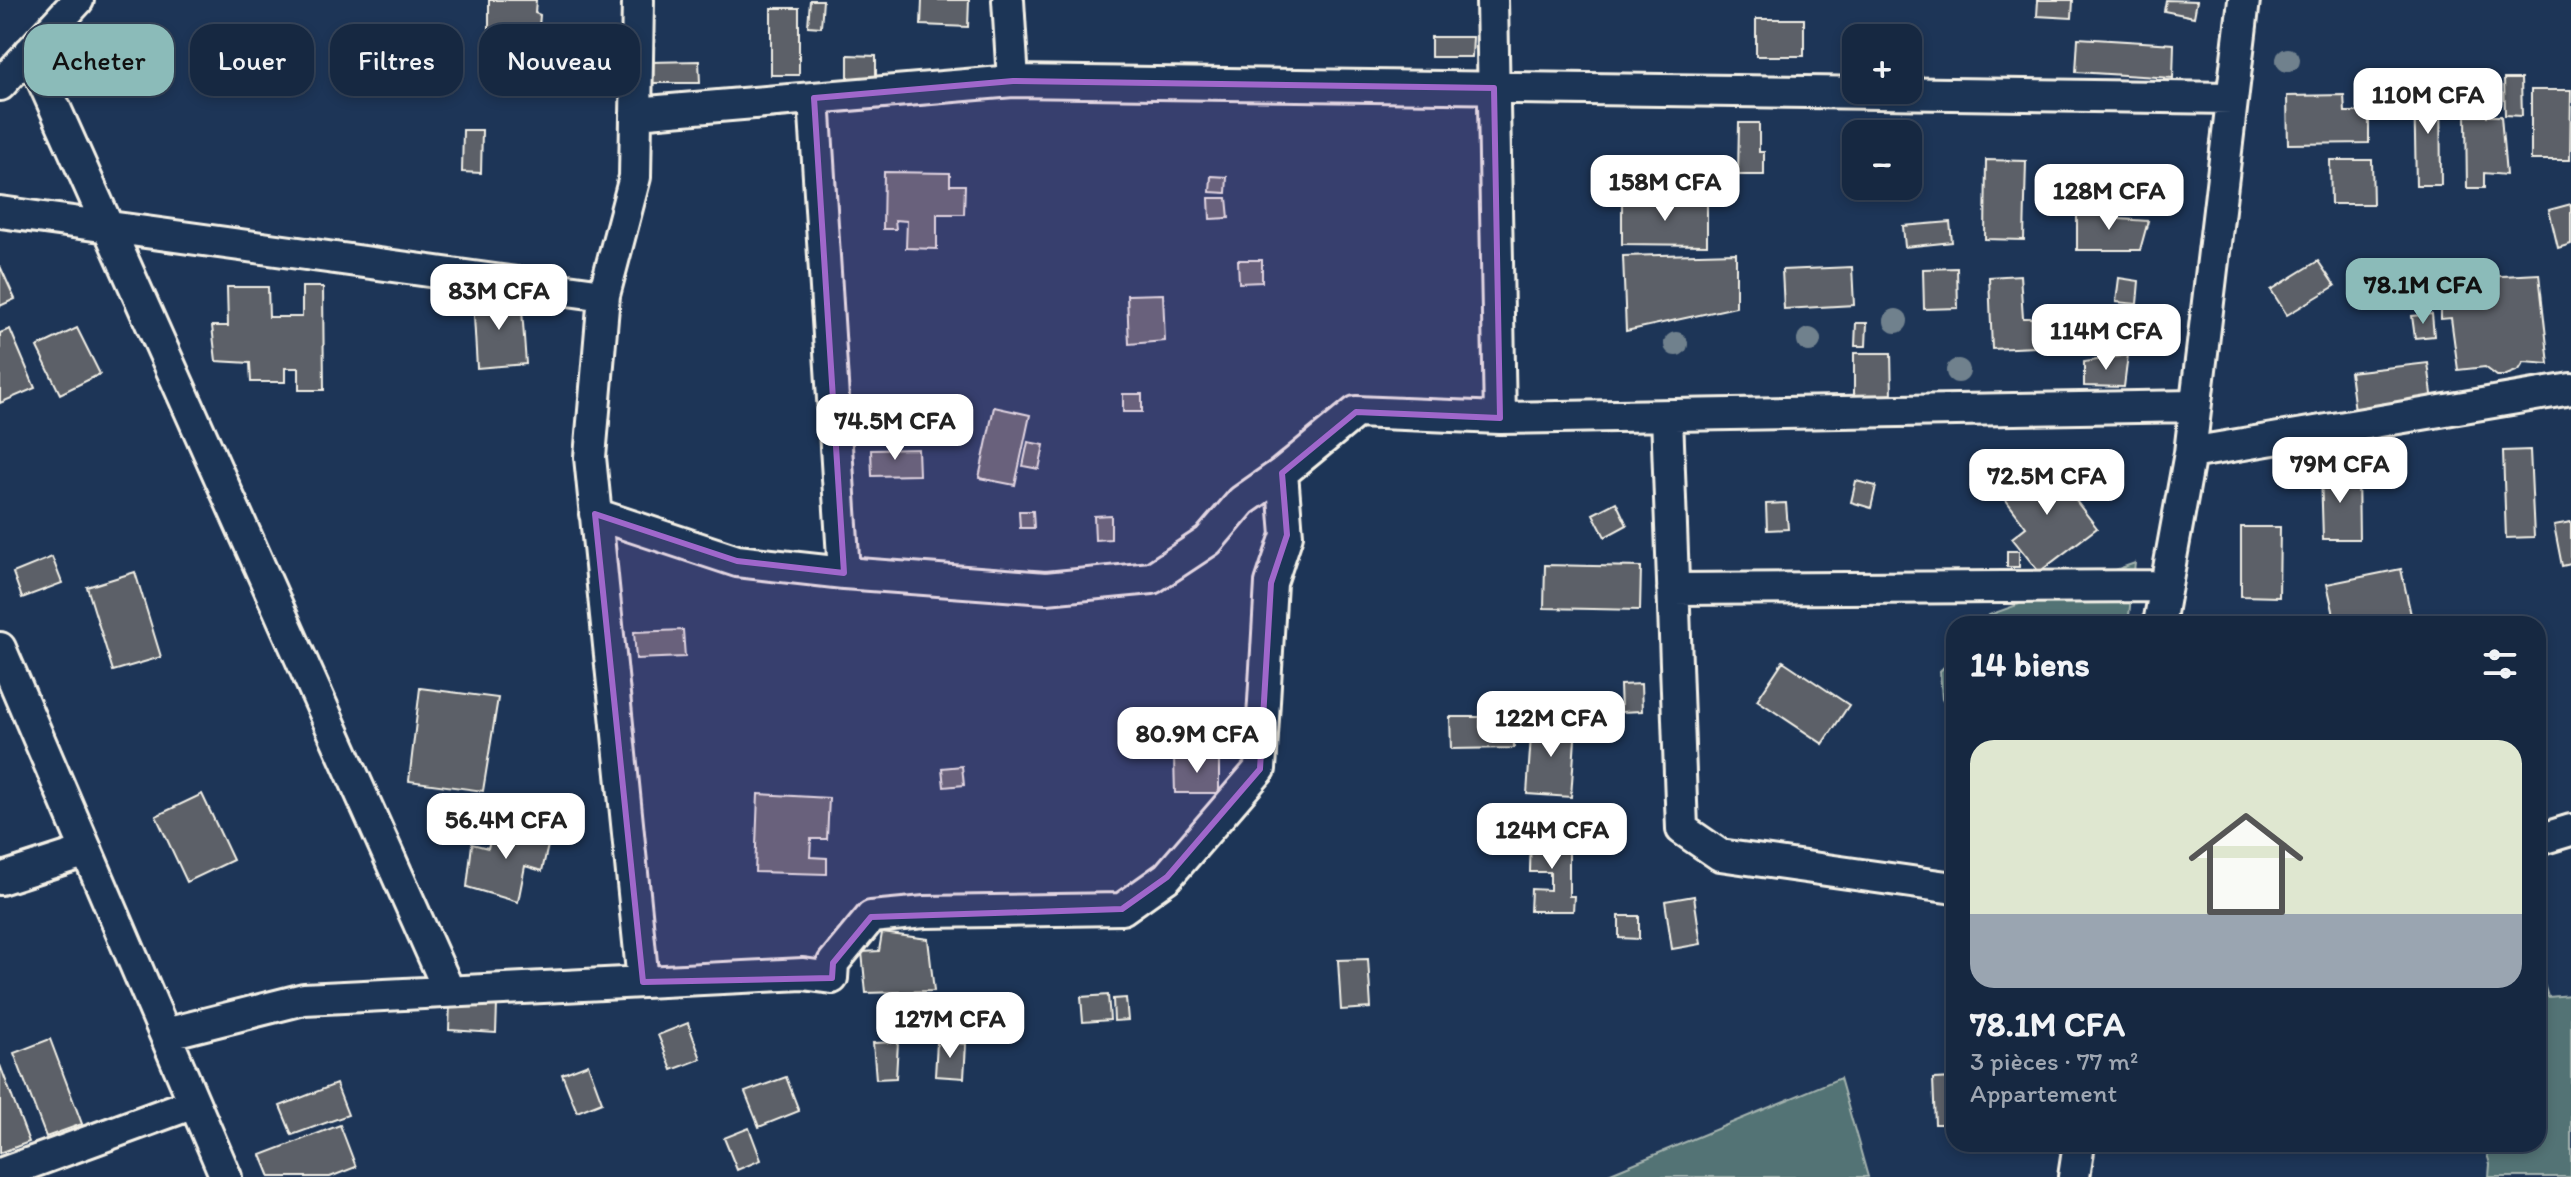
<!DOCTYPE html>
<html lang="fr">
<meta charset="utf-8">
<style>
body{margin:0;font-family:Itim,sans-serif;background:#1f3048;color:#f1f3f6;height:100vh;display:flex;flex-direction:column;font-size:30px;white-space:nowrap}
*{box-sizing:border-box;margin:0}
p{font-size:26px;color:#9ea6b1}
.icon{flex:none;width:44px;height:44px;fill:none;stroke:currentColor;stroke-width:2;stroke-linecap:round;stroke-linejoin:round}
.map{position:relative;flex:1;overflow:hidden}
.drawer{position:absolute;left:1946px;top:616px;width:600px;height:536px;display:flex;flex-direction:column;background:#162841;border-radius:24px;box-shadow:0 4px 12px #0003,0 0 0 2px #35445a}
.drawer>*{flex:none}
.guide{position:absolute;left:24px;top:24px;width:760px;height:72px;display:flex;gap:16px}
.fabs{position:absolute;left:1842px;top:24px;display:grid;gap:16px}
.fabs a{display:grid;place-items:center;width:80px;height:80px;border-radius:16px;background:#162841;box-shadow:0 4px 12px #0003,0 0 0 2px #35445a;font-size:40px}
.price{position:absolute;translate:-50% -68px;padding:0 18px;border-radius:16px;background:#fff;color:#222;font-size:26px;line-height:52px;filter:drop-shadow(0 2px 4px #0008)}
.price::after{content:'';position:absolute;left:50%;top:48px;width:24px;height:18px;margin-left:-12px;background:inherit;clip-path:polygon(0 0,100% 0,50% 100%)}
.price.current{background:#8bbbb9;color:#111}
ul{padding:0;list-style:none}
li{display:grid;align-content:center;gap:16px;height:424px;padding:0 24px}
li+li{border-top:2px solid #35445a}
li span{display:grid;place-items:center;height:248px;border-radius:24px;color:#555}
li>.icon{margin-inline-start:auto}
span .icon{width:144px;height:144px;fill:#fffc;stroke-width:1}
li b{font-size:34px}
h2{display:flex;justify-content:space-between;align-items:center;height:96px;padding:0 24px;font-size:34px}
.pill{padding:0 28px;border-radius:24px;background:#162841;box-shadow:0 4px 12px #0003,0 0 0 2px #35445a;font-size:28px;line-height:72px}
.pill.current{background:#8bbbb9;color:#111}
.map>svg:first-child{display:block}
</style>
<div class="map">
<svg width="2571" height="1177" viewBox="0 0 2571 1177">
<rect width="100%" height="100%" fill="#1d3557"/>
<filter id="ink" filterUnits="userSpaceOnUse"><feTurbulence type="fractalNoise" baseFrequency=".0125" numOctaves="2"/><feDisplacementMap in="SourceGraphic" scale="16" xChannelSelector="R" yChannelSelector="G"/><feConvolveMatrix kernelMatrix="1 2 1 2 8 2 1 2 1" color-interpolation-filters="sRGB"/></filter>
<g filter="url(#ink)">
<path fill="#527374" stroke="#a3b2ae" stroke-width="2" d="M2135,563L2128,624H1983L1989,615Z
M1954,657V720L1942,699L1940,671Z
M2538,965L2548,997L2571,995V1177H2489L2490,1164L2484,1144H2538Z
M1840,1078L1868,1177H1601Z"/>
<path fill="#5b6167" stroke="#f4f1e8" stroke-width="2" d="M489,0H536L535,13L540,15L536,61L530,66V86L489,84Z
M810,0H823L821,27L808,26Z
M922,0H969L968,27L921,25Z
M2038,0H2073L2072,18L2037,16Z
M2166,0L2197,1L2194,17L2164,11Z
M771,8H799V75H771Z
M1756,19H1804V56H1756Z
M1431,37H1473L1472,57H1431Z
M2078,38L2174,44L2173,78L2076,72Z
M848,55L876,56V86L848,85Z
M699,61L700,83H651L650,62Z
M2504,79H2521L2522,116L2505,115Z
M2440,88L2441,185H2416L2414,89Z
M2531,90H2571L2570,160H2531Z
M2344,95L2345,112H2369V143L2288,144L2287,96Z
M2466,116H2501L2506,175L2484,173V188H2467Z
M1739,123H1759V152H1764V175H1738Z
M463,130H482L481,173L462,172Z
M1986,160L2026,161L2024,240L1985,239Z
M2330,160H2372L2373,204H2331Z
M884,172L950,173V185H965L964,214H937V249L906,248L907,221L895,220L896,229H883Z
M1211,176L1227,177L1226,193L1210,192Z
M1209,198H1227L1229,218L1210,219Z
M1622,202H1707V245L1622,244Z
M2571,204V244L2558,248L2549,210Z
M2077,211L2120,214V219L2148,221L2140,250H2077Z
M1950,222L1952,242L1905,247L1903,226Z
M1736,253V307L1626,331L1623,256Z
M1238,260H1262V282L1239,283Z
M2318,261L2335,286L2287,315L2271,290Z
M0,266L15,299L0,306Z
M1852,267L1854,305L1784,309L1782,270Z
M1957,268L1958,308L1924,309L1923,269Z
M2539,274L2549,364L2524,362L2519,370L2504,376H2497L2485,367L2458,370L2451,318L2441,319V296L2488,294L2484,277Z
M2020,275L2023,318H2033L2035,347L1992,349L1989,277Z
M2119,278L2139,281L2137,304L2116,302Z
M227,287H268L269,317H302V287H323L324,390H299V368H285V382H251L250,363L216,361L212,326H228Z
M1163,294L1165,341L1129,344L1127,295Z
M521,296L526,364L477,368L473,299Z
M2432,314L2434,336L2415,338L2412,316Z
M1856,323H1867L1866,346H1855Z
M77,328L100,374L60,394L37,347Z
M10,329L35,388L0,403V333Z
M1854,353H1891L1892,397L1854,398Z
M2128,355L2124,387L2084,386V362Z
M2428,363L2433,402L2355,411L2350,372Z
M1123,394H1142V412H1123Z
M994,407L1030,415L1015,485L979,478Z
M1028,442L1044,445L1039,469L1023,466Z
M918,449L919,475L872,476L871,450Z
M2530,450L2534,537L2506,538L2503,451Z
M2032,462L2040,473L2049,466L2097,528L2039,572L2012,538L2026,527L2003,496L2023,482L2016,474Z
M2358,471L2359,539H2323L2321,472Z
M1856,481L1876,486L1871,508L1851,502Z
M1616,502L1627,525L1605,537L1593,514Z
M1786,503L1788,529L1767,530L1766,504Z
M1019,511H1033L1034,528H1020Z
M1111,515V539L1095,540L1094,516Z
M2571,522V564L2562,566L2554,525Z
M2241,527H2280L2279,597L2241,596Z
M2007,551H2019V567H2007Z
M52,557L62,583L22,598L13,573Z
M1545,565L1641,567L1640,610L1544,608Z
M2401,569L2413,624H2336L2327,584Z
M135,572L161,657L113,671L87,587Z
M2268,620V624H2202V621Z
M683,630L685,657L636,659L634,632Z
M1783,661L1849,705L1823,744L1757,700Z
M1641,684L1642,711L1621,712L1620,685Z
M420,688L498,698L483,791L409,781Z
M1495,712H1513L1514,748L1451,749L1450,717H1480V728L1496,727Z
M1532,721L1576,725L1571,797L1527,794Z
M1174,758H1219V793H1175Z
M962,766L964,785L944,787L942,768Z
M202,794L233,860L187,882L156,816Z
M758,794L829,798L827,839H811L810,857L827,858V874L755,872Z
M495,822L550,837L542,871L525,866L518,902L467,887L472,844L488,848Z
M1531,833H1574L1573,850H1569V896H1574L1573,911H1530L1531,889L1550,890V872H1530Z
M1694,896L1701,944L1672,949L1665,901Z
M1619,916H1639V939L1619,938Z
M882,933L928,939L934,991L866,993L862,952L879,951Z
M1368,959L1371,1008L1341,1010L1338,960Z
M1108,995L1110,1020L1083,1022L1081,997Z
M1126,998L1128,1020L1114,1021L1113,999Z
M450,1001L497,1004L496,1033L449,1030Z
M688,1023L701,1059L672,1070L658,1035Z
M50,1039L82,1124L46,1137L14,1053Z
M898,1042L896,1078L876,1079L873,1043Z
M937,1042L966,1044L964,1078L935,1076Z
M588,1064L602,1102L577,1112L562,1074Z
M0,1065L29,1142L0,1153Z
M786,1077L799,1111L759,1127L745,1092Z
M1954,1078V1124H1935L1933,1079Z
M336,1084L348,1115L292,1135L280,1106Z
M340,1125L356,1167L330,1177H270L261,1155Z
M749,1128L761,1160L737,1170L724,1138Z"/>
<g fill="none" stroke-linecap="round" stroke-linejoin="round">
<g stroke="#f4f1e8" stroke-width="36">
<path id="street" d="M638,0L635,177L604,295L590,457L643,982
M1008,0L1013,81
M1492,0L1500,418
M30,52L449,991
M0,85L78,0
M814,98L844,573
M636,113L1013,81L2232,98
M0,212L604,295
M1667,416L1682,829L1720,855L1954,888
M2190,453L2571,389
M595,514L737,561L844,573L1046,588L1152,578L1208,541L1242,501L1282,473L1356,412L1500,418L2194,406
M1673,589L2164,586
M2159,624L2190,453L2244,0
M0,648L226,1177
M2538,840L2571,830
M0,879L87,851
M165,1034L304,999L803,974L832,978L833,963L871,917L925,912L1122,909L1167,877L1260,769L1271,583L1287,535L1282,473
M0,1174L194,1103
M2074,1177L2079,1144"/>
</g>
<use href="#street" stroke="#1d3557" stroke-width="30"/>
</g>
<g fill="#70818d">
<circle cx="2288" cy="60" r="12"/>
<circle cx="1896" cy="321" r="12"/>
<circle cx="1809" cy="340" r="12"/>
<circle cx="1676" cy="344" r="12"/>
<circle cx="1958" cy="371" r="12"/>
</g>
</g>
<path fill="#9f67cb" fill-opacity="0.2" stroke="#9f67cb" stroke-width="6" stroke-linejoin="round" d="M1013,81L1494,88L1500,418L1356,412L1282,473L1287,535L1271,583L1260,769L1167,877L1122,909L871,917L833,963L832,978L643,982L595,514L737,561L844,573L814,98Z"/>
</svg>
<div class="fabs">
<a>+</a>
<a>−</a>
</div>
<b class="price" style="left:2428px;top:136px">110M CFA</b>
<b class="price" style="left:1665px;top:223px">158M CFA</b>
<b class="price" style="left:2109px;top:232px">128M CFA</b>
<b class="price current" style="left:2423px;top:326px">78.1M CFA</b>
<b class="price" style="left:499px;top:332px">83M CFA</b>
<b class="price" style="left:2106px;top:372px">114M CFA</b>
<b class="price" style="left:895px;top:462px">74.5M CFA</b>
<b class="price" style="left:2340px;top:505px">79M CFA</b>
<b class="price" style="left:2047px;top:517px">72.5M CFA</b>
<b class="price" style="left:1551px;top:759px">122M CFA</b>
<b class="price" style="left:1197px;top:775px">80.9M CFA</b>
<b class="price" style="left:506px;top:861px">56.4M CFA</b>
<b class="price" style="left:1552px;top:871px">124M CFA</b>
<b class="price" style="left:950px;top:1060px">127M CFA</b>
<div class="guide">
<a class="pill current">Acheter</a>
<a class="pill">Louer</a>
<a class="pill">Filtres</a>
<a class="pill">Nouveau</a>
</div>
<section class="drawer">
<h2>14 biens<svg class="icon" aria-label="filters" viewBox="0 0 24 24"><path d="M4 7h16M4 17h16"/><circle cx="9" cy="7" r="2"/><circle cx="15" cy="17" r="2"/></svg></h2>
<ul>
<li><span style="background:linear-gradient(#dfe7d0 70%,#9aa5b1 0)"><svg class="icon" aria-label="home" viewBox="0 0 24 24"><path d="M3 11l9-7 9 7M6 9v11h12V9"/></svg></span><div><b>78.1M CFA</b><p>3 pièces · 77 m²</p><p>Appartement</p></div></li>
</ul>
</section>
</div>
